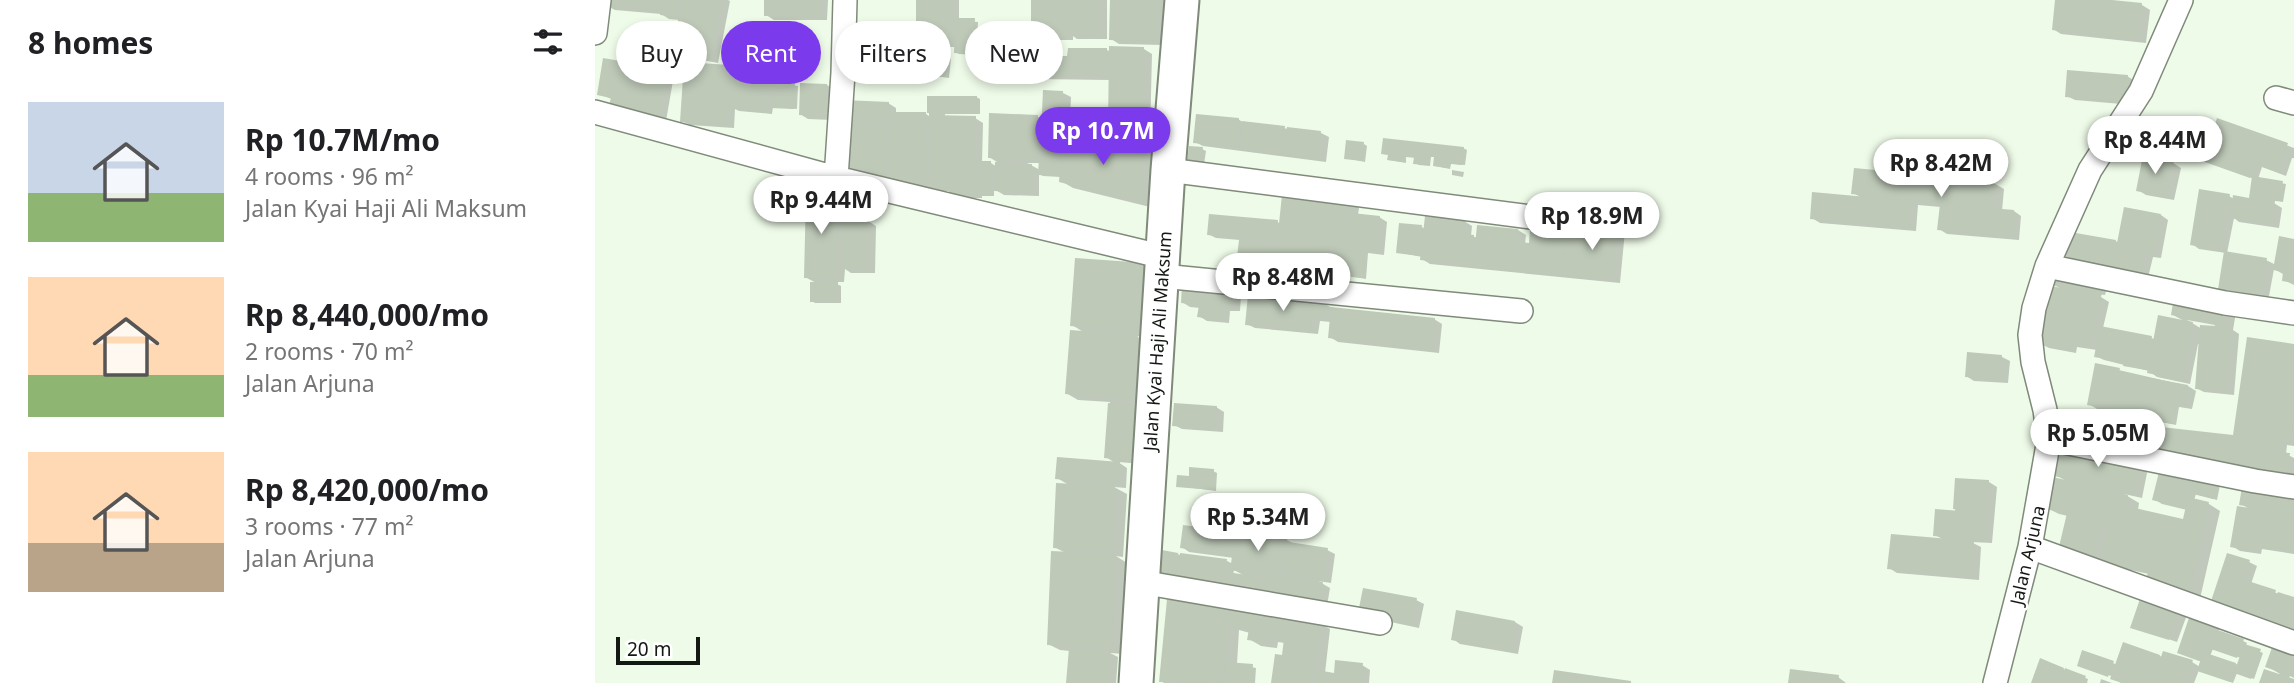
<!DOCTYPE html>
<meta charset="utf-8">
<style>
body{margin:0;font-family:"Noto Sans",sans-serif;background:#f6f6f6;color:#202124;height:100vh;display:flex;flex-direction:column;font-size:26px;white-space:nowrap}
*{box-sizing:border-box;margin:0}
p{font-size:23px;color:#757577}
.icon{flex:none;width:38px;height:38px;fill:none;stroke:currentColor;stroke-width:2;stroke-linecap:round;stroke-linejoin:round}
.map{position:relative;flex:1;overflow:hidden}
.drawer{display:flex;flex-direction:column;background:#fff;width:595px}
.drawer>*{flex:none}
.hud{position:absolute;left:21px;top:21px;width:665px;height:63px;display:flex;gap:14px}
.scale{position:absolute;left:21px;bottom:18px;width:84px;box-sizing:border-box;padding-left:7px;border:4px solid #141812;border-top:0;font-size:19px;line-height:24px;white-space:nowrap;color:#141812;-webkit-text-stroke:5px #fff;paint-order:stroke}
.price{position:absolute;translate:-50% -60px;padding:0 16px;border-radius:24px;background:#fff;color:#222;font-size:23px;line-height:46px;filter:drop-shadow(0 2px 4px #0008)}
.price::after{content:'';position:absolute;left:50%;top:42px;width:21px;height:16px;margin-left:-10px;background:inherit;clip-path:polygon(0 0,100% 0,50% 100%)}
.price.current{background:#7c3aed;color:#fff}
ul{padding:0;list-style:none}
li{display:flex;align-items:center;gap:21px;height:175px;padding:0 28px}
li span{display:grid;place-items:center;flex:none;width:196px;height:140px;border-radius:0px;color:#555}
li>.icon{margin-inline-start:auto}
span .icon{width:84px;height:84px;fill:#fffc;stroke-width:1}
li b{font-size:30px}
h2{display:flex;justify-content:space-between;align-items:center;height:84px;padding:0 28px;font-size:30px}
.chip{padding:0 24px;border-radius:32px;background:#fff;box-shadow:0 4px 10px #0003;font-size:24px;line-height:63px}
.chip.current{background:#7c3aed;color:#fff}
main{display:flex;flex:1;min-height:0}
.map>svg:first-child{display:block}
</style>
<main>
<section class="drawer">
<h2>8 homes<svg class="icon" aria-label="filters" viewBox="0 0 24 24"><path d="M4 7h16M4 17h16"/><circle cx="9" cy="7" r="2"/><circle cx="15" cy="17" r="2"/></svg></h2>
<ul>
<li><span style="background:linear-gradient(#c9d6e8 65%,#8fb573 0)"><svg class="icon" aria-label="home" viewBox="0 0 24 24"><path d="M3 11l9-7 9 7M6 9v11h12V9"/></svg></span><div><b>Rp 10.7M/mo</b><p>4 rooms · 96 m²</p><p>Jalan Kyai Haji Ali Maksum</p></div></li>
<li><span style="background:linear-gradient(#ffd9b3 70%,#8fb573 0)"><svg class="icon" aria-label="home" viewBox="0 0 24 24"><path d="M3 11l9-7 9 7M6 9v11h12V9"/></svg></span><div><b>Rp 8,440,000/mo</b><p>2 rooms · 70 m²</p><p>Jalan Arjuna</p></div></li>
<li><span style="background:linear-gradient(#ffd9b3 65%,#b9a48a 0)"><svg class="icon" aria-label="home" viewBox="0 0 24 24"><path d="M3 11l9-7 9 7M6 9v11h12V9"/></svg></span><div><b>Rp 8,420,000/mo</b><p>3 rooms · 77 m²</p><p>Jalan Arjuna</p></div></li>
</ul>
</section>
<div class="map">
<svg width="1699" height="683" viewBox="0 0 1699 683">
<rect width="100%" height="100%" fill="#effbe9"/>
<path fill="#0003" fill-rule="evenodd" d="M13,0H133L135,1L123,63L86,56L79,51L85,20L74,19L66,14L20,10L12,6Z
M171,0H233L232,20H179L171,15Z
M323,0H364V20L383,22L381,55L364,54L360,52L361,47H331L323,42Z
M438,0H512V39H482L478,36V40H445L437,36Z
M517,0H570L569,45L524,44L516,39Z
M1462,0H1500L1547,5L1555,10L1551,43L1466,34L1458,29Z
M175,46L183,50L182,58L210,61L209,79L181,76L180,83L203,86L202,109L178,107L177,114L144,111L140,109L139,128L95,125L87,121L134,67L140,70Z
M549,49L557,54L555,136L522,135L514,130L515,80L438,79L430,74L474,58L512,50L516,52Z
M353,57L356,59L354,78L327,74Z
M71,71L79,75L71,121L4,94Z
M1532,76L1540,81L1538,105L1480,100L1472,96Z
M232,85L240,90L238,120L213,119L205,114Z
M468,93L476,97L474,140L547,145L559,152V208L478,188L466,181V177L448,176L444,174V196L409,195L399,189V196H387V198H363L355,191H344L339,188V190H303L295,178L258,177L259,126L249,120L293,103L301,108V114H331L334,116V97H381L385,99V114H350V117L380,118L388,123L387,163H396L402,167V162L394,157L443,117L448,120ZM432,163H445V170Z
M643,119L649,123L726,133L734,137L731,162L608,146L600,142Z
M1623,120L1699,148V158H1697L1691,176L1667,167L1663,179L1691,184L1688,202L1674,200L1687,208L1684,228L1644,222L1639,218L1632,253L1671,260L1681,265L1699,241V285L1689,280L1688,274L1679,269L1672,307L1631,253L1604,249L1597,244L1634,196L1639,199L1665,201L1659,179L1609,160Z
M769,144L772,146L770,162L751,158Z
M868,148L872,150L870,165L856,164L855,169L840,166L841,157H836L835,166L824,165L820,163L821,158L811,157V163L794,160V155Z
M607,149L611,151L609,164L598,163Z
M1578,163L1586,168L1579,200L1551,195L1543,190Z
M857,170L869,172L868,177L857,175Z
M1397,182L1409,189L1407,211H1419L1426,216L1424,240L1352,234L1344,229L1346,207L1323,205L1321,231L1225,223L1217,218L1267,198L1258,193Z
M244,196L252,201L251,221H273L281,226L280,273H256L250,269L249,282H238L246,286V303H220L217,301L223,284L210,277Z
M756,203L764,208L763,215L784,217L792,222L789,255L773,253L771,279L748,275H729V278L651,269L643,265L645,240L621,238L613,234L682,222L686,224Z
M1566,215L1573,220L1566,258L1558,257L1552,282L1479,268L1476,234L1524,242Z
M869,221L877,226L876,236L883,238L923,230L931,235L930,244L970,233L974,236L1000,235L1022,226L1030,231L1025,283L835,264L827,259V257L803,252L827,227L830,229Z
M482,260L559,337L541,336L554,343L549,405L539,404L553,412L548,464L523,462L532,468L531,488L519,487L532,494L528,557L521,556L532,563L528,654L515,653L523,657L521,683H473L475,651L465,650L453,644L471,553L459,547L474,485L462,478L520,463L511,457L515,402L483,400L471,393L490,333L477,325Z
M1513,283L1510,295L1501,294L1514,302L1508,328L1560,339L1591,322L1578,315L1641,312L1638,330L1644,334L1639,395L1609,392L1601,388L1605,344H1603L1595,384L1562,377L1554,371L1509,360L1501,356L1502,350L1482,347L1481,353L1454,348L1446,344L1468,290L1458,284ZM1592,320L1620,325L1619,328L1607,329Z
M638,291L646,296L645,311H635L634,323L612,321L604,316L605,308L595,307L587,302Z
M730,304L739,309L839,319L847,324L844,353L743,342L735,337L736,322L725,321L723,334L660,328L652,324Z
M1699,346V446L1692,445L1691,454L1699,458V478L1621,470Z
M1407,357L1415,361L1413,383L1379,381L1371,376Z
M1502,365L1593,386L1601,391L1597,409L1584,407L1581,425L1502,409L1494,404Z
M621,407L629,412L628,432L587,429L579,425Z
M1553,468L1547,498L1529,494L1544,503L1543,510L1590,521L1592,510L1567,504L1559,499L1595,481L1625,485L1622,500L1601,494L1599,500L1614,504L1625,511L1604,603L1554,574L1476,557L1473,516L1464,514L1452,508L1471,481L1461,475Z
M618,471L622,473L621,491L583,486L595,478Z
M1362,480L1394,482L1402,487L1397,543L1376,542L1386,547L1384,580L1302,573L1294,568L1349,540L1340,535L1360,512Z
M1699,491V554L1667,549L1666,554L1645,551L1637,546L1656,510L1646,504Z
M642,532L692,540L701,545L732,550L740,554L736,583L723,581L735,588L732,606L569,577L583,554L586,556L632,561L638,564L639,558L594,552L587,547L638,534L642,536ZM639,570L650,576L638,575Z
M1654,562L1662,566L1656,584L1699,599V638L1626,605Z
M574,592L723,622L735,629L730,673L740,675L767,665L775,670L774,683H678L689,657L690,643L683,642L682,648L666,646L654,639L655,633L644,630L642,664L661,668L660,683H569L566,681Z
M1548,595L1593,612L1582,642L1538,627Z
M821,600L829,604L824,628L772,617Z
M1598,611L1627,623L1623,632L1648,641L1652,643L1651,646L1668,653L1659,679L1642,673L1638,683L1604,670L1599,683H1526L1521,680L1522,678L1484,665L1518,663L1522,665L1564,656L1597,662L1605,667L1607,662L1584,652ZM1618,649L1646,658L1644,665L1615,656Z
M920,622L928,627L923,654L865,644L858,639Z
M1699,651V678L1695,676L1694,678L1699,683H1666L1685,674L1672,666Z
M1468,669L1493,679L1492,683H1437Z
M1243,677L1251,683H1195Z
M1506,679L1517,683H1505Z"/>
<path fill="#bec9b8" d="M11,0H83L82,17L65,15V11L11,6Z
M87,0H127L115,59L77,52Z
M169,0H225V17L169,16Z
M321,0H356V43H321Z
M436,0H470V37H436Z
M473,0H505L504,36L472,35Z
M515,0H562L561,41L514,40Z
M1460,0H1517L1547,3L1543,39L1457,30Z
M360,18H380L378,54L359,53Z
M141,41L176,44L170,111L134,108Z
M514,46L549,47L547,132L513,131Z
M473,48H512V76L429,75V56H472Z
M327,53L353,56L351,77L325,75Z
M179,56L207,58L206,78L178,76Z
M8,58L72,69L63,118L13,109L16,98L2,95Z
M89,62L135,65L131,125L85,122Z
M1472,70L1533,75L1530,102L1470,97Z
M176,81L200,82L199,109L175,108Z
M205,83L232,84L231,116L204,115Z
M448,90L468,91L466,135L446,134Z
M332,96H382V113H332Z
M248,100L294,102L293,122L247,121Z
M295,112H331V148L295,147Z
M394,113L443,115L442,160L393,158Z
M601,114L644,118L641,147L598,143Z
M335,115L381,116L379,195L354,194V188L334,187Z
M1622,118L1693,143L1683,172L1659,164L1655,178L1607,161L1611,150L1604,148L1610,131L1617,133Z
M647,121L690,126L687,154L644,149Z
M250,124L293,125L291,175L249,173Z
M692,127L726,131L723,159L688,155Z
M445,137L465,138L464,176L443,175Z
M467,138L547,143V202L464,182Z
M788,138L869,147L867,165L852,163V168L838,166L839,156H833L832,165L818,164L819,157L808,156L807,162L792,160L793,155L786,154Z
M751,140L769,142L767,161L749,159Z
M594,146L608,147L606,163L592,162Z
M294,149H332L331,187L293,186Z
M1548,155L1579,161L1571,197L1541,191Z
M382,161H396V195H381Z
M400,162L437,164L436,193L399,191Z
M1259,168L1398,181L1396,208L1419,210L1417,236L1342,230L1345,204L1388,206L1256,194Z
M1657,176L1688,181L1685,201H1680L1676,224L1635,218L1638,195L1654,198Z
M1604,189L1635,194L1624,250L1595,245Z
M1217,192L1316,201L1314,228L1215,219Z
M211,193L244,195L242,279L209,278Z
M687,195L757,201L752,249L724,247L721,275L679,271Z
M1529,207L1566,214L1558,255L1550,253L1545,279L1469,264L1475,232L1521,240L1517,269Z
M757,213L785,216L781,252L754,249Z
M614,214L683,220L681,241L612,235Z
M830,216L870,220L868,234L879,235L876,265L825,260Z
M248,219H274L273,269H247Z
M1000,222L1023,224L1017,280L968,275L972,231L998,234Z
M804,223L827,225L824,256L801,253Z
M882,225L923,229L920,271L878,267Z
M935,229L971,232L967,275L921,271L924,242L934,243Z
M1684,236L1699,239V283L1687,281L1688,272L1678,270Z
M644,240L680,243L677,269L641,266Z
M725,248L746,250L744,275L723,274Z
M748,250L770,252L768,278L746,276Z
M1629,251L1672,258L1664,303L1622,296Z
M480,258L552,263L547,332L475,326Z
M1459,270L1510,279L1495,347L1475,343L1473,349L1444,344L1456,286L1498,294L1456,285Z
M215,282H243V302H215Z
M587,284L639,290L637,308L628,307L626,320L602,317L604,305L586,303Z
M653,295L731,302L729,318L717,317L716,331L650,325Z
M1579,297L1634,306L1630,325L1576,315Z
M736,307L840,318L837,350L733,338Z
M1563,315L1598,322L1587,380L1552,373Z
M1605,325L1637,327L1631,391L1600,389Z
M1505,326L1557,336L1551,370L1528,366L1529,362L1499,357Z
M475,330L543,335L538,399L470,394Z
M1652,337L1699,344V418L1695,443L1655,438L1684,442L1683,452L1695,453L1692,475L1633,473L1636,448L1632,471L1553,453L1557,426L1638,435Z
M1372,352L1407,355L1405,379L1370,377Z
M1500,363L1525,368L1524,372L1593,385L1590,406L1581,404L1578,424L1544,418L1548,399L1544,415L1492,405Z
M513,403L545,406L541,461L509,458Z
M579,403L622,406L620,429L577,426Z
M1467,444L1546,462L1539,494L1459,476Z
M462,457L525,462L523,484L460,479Z
M594,467L619,469L618,490L581,487L582,475L594,476Z
M1564,472L1596,479L1589,508L1557,500Z
M1598,475L1623,481L1618,499L1594,493Z
M1458,477L1533,495L1531,506L1588,519L1593,497L1614,502L1592,597L1549,587L1553,572L1506,562L1513,529L1525,532L1526,530L1505,525L1497,559L1463,551L1472,513L1450,509Z
M1360,478L1394,480L1392,511L1358,509Z
M1648,481L1699,489L1698,514L1644,505Z
M461,483L520,486L517,551L458,548Z
M1642,506L1699,515V551L1679,548L1682,522L1677,549L1659,546L1658,551L1635,547Z
M1340,509L1392,513L1390,540L1338,536Z
M588,525L639,532L636,555L585,548Z
M641,530L692,538L687,572L667,569L666,575L635,570Z
M1296,534L1379,541L1376,576L1292,569Z
M694,542L733,548L728,579L689,573Z
M567,550L583,553L580,578L564,576Z
M456,551L521,554L516,648L452,645Z
M585,553L632,559L628,588L581,581Z
M1632,553L1655,560L1639,609L1616,601Z
M632,572L665,577L663,593L630,588Z
M669,572L728,582L724,603L664,599Z
M1650,580L1681,590L1669,628L1637,617Z
M768,588L822,598L817,624L763,613Z
M573,589L635,604L628,683L564,682Z
M1683,592L1699,597V622L1694,636L1670,629Z
M1547,593L1585,606L1574,640L1535,628Z
M636,604L724,620L716,683H676L680,654L687,655L689,639L671,637V642L652,640L654,629L635,627Z
M1597,609L1619,617L1604,661L1582,653Z
M861,610L920,621L915,651L856,640Z
M1617,628L1649,639L1642,658L1610,647Z
M1528,642L1565,655L1555,683H1527L1515,679Z
M1679,642L1699,650V677L1670,667Z
M1649,644L1666,649L1656,679L1639,673Z
M474,648L515,651L513,683H471Z
M1487,650L1519,661L1513,677L1482,666Z
M1568,651L1598,660L1590,683H1557Z
M1608,652L1641,663L1635,682L1602,671Z
M1445,658L1469,668L1463,683H1436Z
M740,660L768,663L766,683H720L722,670L739,673Z
M631,662L658,664L657,683H630Z
M1470,668L1491,676L1488,683H1465Z
M1195,669L1244,675L1243,683H1193Z
M1669,669L1699,679V683H1664Z
M959,670L1036,681V683H957Z"/>
<g fill="none" stroke-linecap="round" stroke-linejoin="round">
<g stroke="#7f8a7a" stroke-width="26">
<path id="street" d="M0,33L4,0
M1681,98L1699,103
M0,112L241,178L569,257
M573,170L989,224
M241,178L248,73L250,0
M1452,266L1630,303L1699,313
M567,276L926,311
M1454,439L1660,481L1699,487
M1435,547L1699,643
M546,582L785,623
M1400,683L1435,547L1454,439L1450,410L1438,362L1435,335L1439,308L1452,266L1495,170L1546,91L1586,0"/>
</g>
<g stroke="#7f8a7a" stroke-width="37">
<path id="secondary" d="M541,683L573,170L587,0"/>
</g>
<use href="#street" stroke="#fff" stroke-width="23"/>
<use href="#secondary" stroke="#fff" stroke-width="33"/>
</g>
<g text-anchor="middle" dominant-baseline="central" stroke-width="5" stroke-linejoin="round" paint-order="stroke">
<g font-size="18" fill="#141812" stroke="#fff">
<text transform="translate(562 341) rotate(-86)">Jalan Kyai Haji Ali Maksum</text>
<text transform="translate(1432 555) rotate(-77)">Jalan Arjuna</text>
</g>
</g>
</svg>
<div class="scale">20 m</div>
<b class="price current" style="left:508px;top:167px">Rp 10.7M</b>
<b class="price" style="left:1560px;top:176px">Rp 8.44M</b>
<b class="price" style="left:1346px;top:199px">Rp 8.42M</b>
<b class="price" style="left:226px;top:236px">Rp 9.44M</b>
<b class="price" style="left:997px;top:252px">Rp 18.9M</b>
<b class="price" style="left:688px;top:313px">Rp 8.48M</b>
<b class="price" style="left:1503px;top:469px">Rp 5.05M</b>
<b class="price" style="left:663px;top:553px">Rp 5.34M</b>
<div class="hud">
<a class="chip">Buy</a>
<a class="chip current">Rent</a>
<a class="chip">Filters</a>
<a class="chip">New</a>
</div>
</div>
</main>
